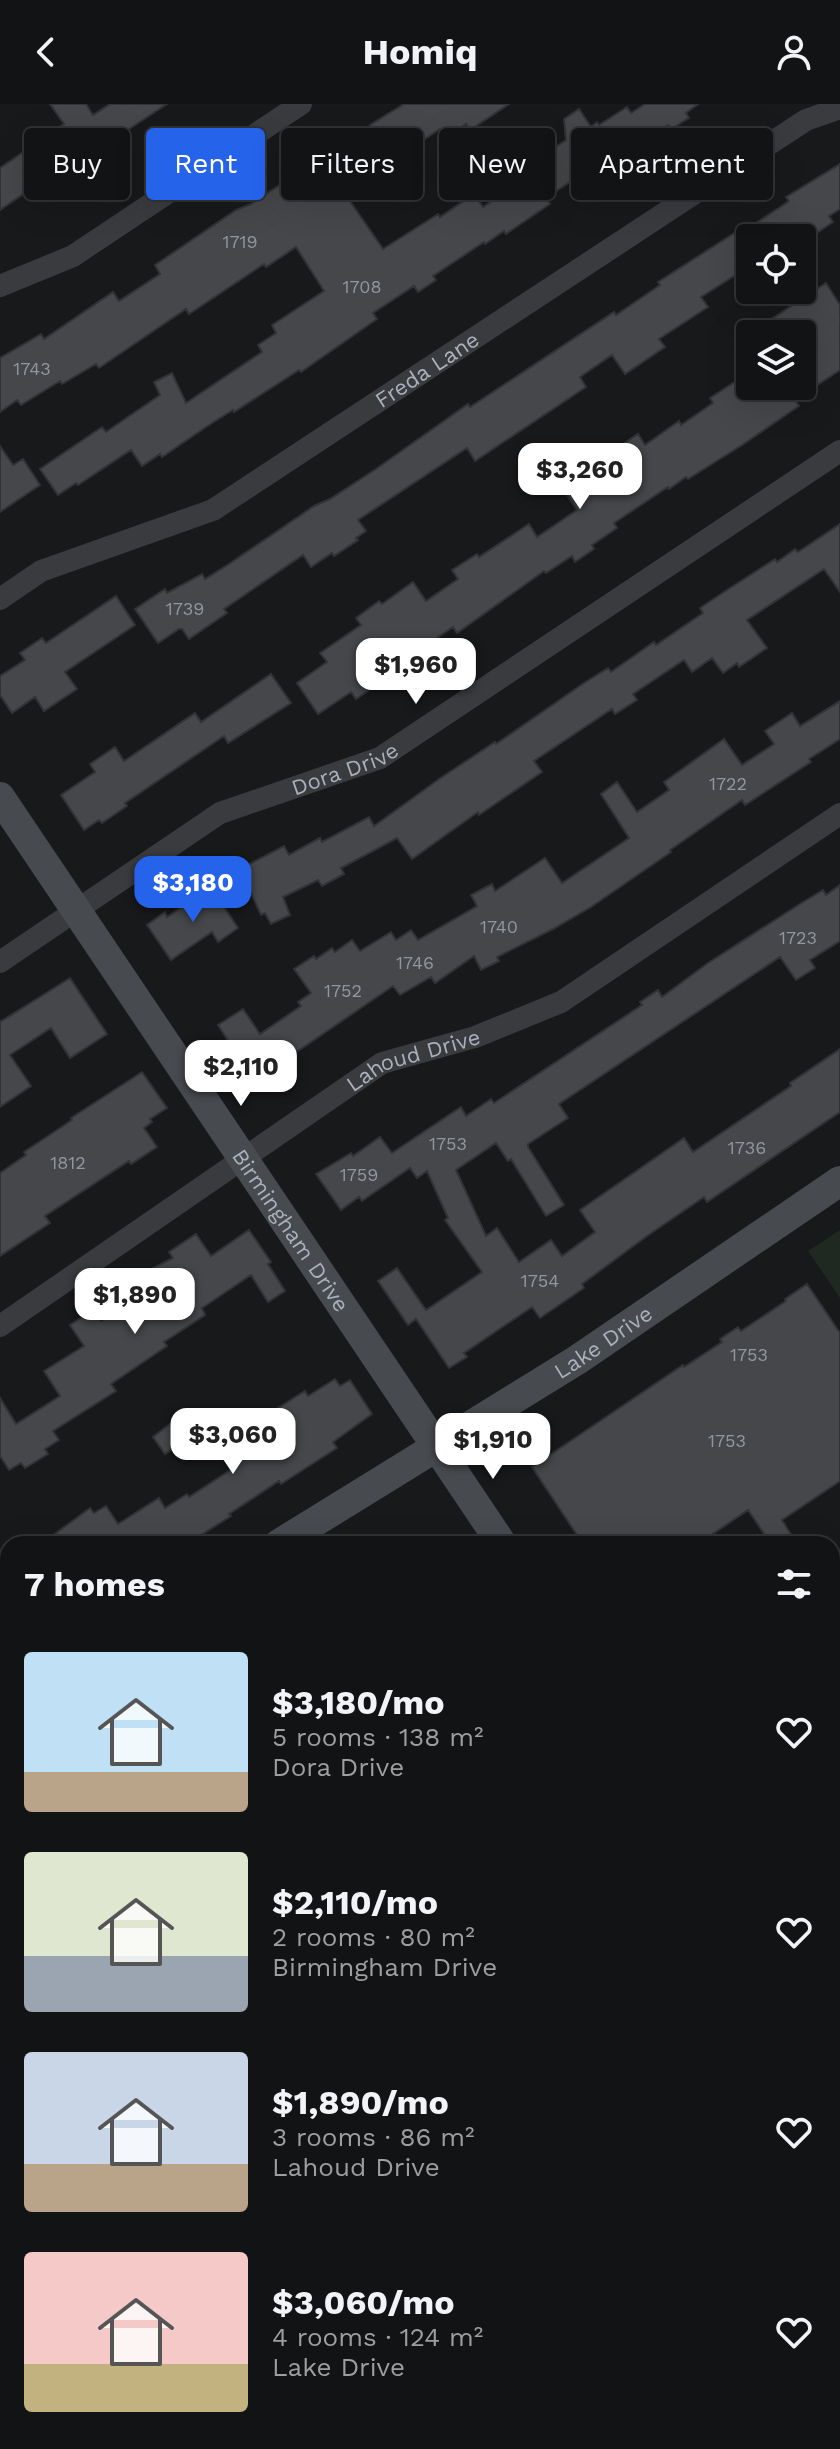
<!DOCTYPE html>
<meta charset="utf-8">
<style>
body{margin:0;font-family:"Work Sans",sans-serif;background:#1b1c1d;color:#f1f3f6;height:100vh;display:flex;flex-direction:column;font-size:30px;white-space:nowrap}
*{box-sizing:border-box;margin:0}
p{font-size:26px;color:#9c9ea0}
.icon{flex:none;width:44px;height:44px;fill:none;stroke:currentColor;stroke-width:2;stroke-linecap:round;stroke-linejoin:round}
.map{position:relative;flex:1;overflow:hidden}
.panel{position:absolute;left:0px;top:1432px;width:840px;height:914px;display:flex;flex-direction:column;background:#121314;border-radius:24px 24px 0 0;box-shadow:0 8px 32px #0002,0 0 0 2px #313234}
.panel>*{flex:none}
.top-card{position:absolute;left:24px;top:24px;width:792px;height:72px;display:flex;gap:16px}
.buttons{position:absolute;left:736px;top:120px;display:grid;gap:16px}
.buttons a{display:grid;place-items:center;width:80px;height:80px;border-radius:8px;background:#121314;box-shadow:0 8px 32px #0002,0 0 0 2px #313234;font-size:40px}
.price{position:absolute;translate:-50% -68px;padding:0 18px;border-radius:16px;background:#fff;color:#222;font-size:26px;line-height:52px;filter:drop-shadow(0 2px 4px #0008)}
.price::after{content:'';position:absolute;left:50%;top:48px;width:24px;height:18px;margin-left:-12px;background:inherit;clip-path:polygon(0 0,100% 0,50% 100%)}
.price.selected{background:#2563eb;color:#fff}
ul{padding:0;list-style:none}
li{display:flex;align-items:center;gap:24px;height:200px;padding:0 24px}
li span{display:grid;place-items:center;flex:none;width:224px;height:160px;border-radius:8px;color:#555}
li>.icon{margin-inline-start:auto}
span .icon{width:96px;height:96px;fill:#fffc;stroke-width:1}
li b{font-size:34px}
h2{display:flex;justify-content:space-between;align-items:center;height:96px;padding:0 24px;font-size:34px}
.chip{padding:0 28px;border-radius:8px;background:#121314;box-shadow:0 8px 32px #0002,0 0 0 2px #313234;font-size:28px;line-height:72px}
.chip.selected{background:#2563eb;color:#fff}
header{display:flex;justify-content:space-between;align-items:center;height:104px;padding:0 24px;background:#121314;font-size:36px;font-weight:700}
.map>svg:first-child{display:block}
</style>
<header><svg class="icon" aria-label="back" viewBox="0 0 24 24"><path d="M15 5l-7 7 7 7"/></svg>Homiq<svg class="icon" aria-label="person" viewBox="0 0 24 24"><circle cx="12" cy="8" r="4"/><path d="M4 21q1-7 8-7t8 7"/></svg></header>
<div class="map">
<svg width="840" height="2345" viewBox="0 0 840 2345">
<rect width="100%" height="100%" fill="#18191b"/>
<path fill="#202921" d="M840,1126V1194L808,1147Z
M127,2338H178L182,2345H131Z"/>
<path fill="#45474a" stroke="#323336" stroke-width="2" d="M50,0H86L93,11L110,0H167L111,37L93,51L95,52L52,81L47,74L0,106V64L64,20Z
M404,0H509L470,26L466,20L446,33L440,25L390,58L395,66L350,97L383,145L438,110L440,113L474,90L483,103L539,65L534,57L566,36L564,15L579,5L591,23L597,18L599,21L627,3L631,9L645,0H698L686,9L689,14L671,25L668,21L592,73L588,66L546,94L550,100L506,130L504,127L485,140L484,138L433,172L436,176L418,188L414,182L373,209L377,215L301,268L299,266L234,308L233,306L212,319L162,353L160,350L142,362L131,346L78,381L76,379L58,391L40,365L102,323L106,328L160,291L154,278L172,269L186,299L262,248L258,241L276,229L272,221L324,187L296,143L266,163L264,160L189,210L186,205L99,264L96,260L62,280L60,277L21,301L17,296L0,308V254L41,230L44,235L113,188L119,197L160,170L155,161L236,106L251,100L284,78L289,85L373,25L370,21Z
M840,60V105L829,112L833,118L812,132L808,126L805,128L804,125L790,134H750V162L701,193L708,203L659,235L665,243L625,270L612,251L580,273L586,283L475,357L467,344L358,416L366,427L356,434L358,436L334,452L332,449L311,463L303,451L224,505L227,509L189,535L182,525H179L158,539L135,505L165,485L167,489L202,470L205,475L229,460L314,402L330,395L376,365L468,300L470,303L614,208L616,211L660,181L658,178L750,119V123L789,97L786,93Z
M826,179L840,201V266L795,296L799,302L742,341L688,375L686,373L669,385L668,383L614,419L617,424L592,441L594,445L575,458L572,452L546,469L544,467L457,529L453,523L377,576L379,579L356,595L351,588L318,610L297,579L327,558L320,549L361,521L356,514L379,497L382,500L413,478L426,497L458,475L452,466L477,450L479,453L529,420L537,433L577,406L544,358L572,341L586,365L638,330L645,341L679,317L681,321L713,299L710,294L750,268V282H802V230H749Z
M0,342L13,361L23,355L40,381L0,408Z
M840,420V488L824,465L747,516L767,544L739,563L737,559L723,569L712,554L692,568L684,556L633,590L637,596L615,610L612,605L534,657L542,668L479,711L478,708L412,755L397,734L341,764L344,770L322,782L318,776L283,793L290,811L271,820L265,809L261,811L240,765L284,742L289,751L320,734L322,738L369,713L374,722L442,673L495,638L496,640L584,579L608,564L611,568L654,538L656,541L703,509L700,504L727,486L775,455L777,458L795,445L798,448Z
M116,492L135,521L65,568L77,585L44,607L35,593L12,609L0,591V572L25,556L20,549L42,534L46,539Z
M271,570L291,599L228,639L224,632L125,699L127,702L102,719L99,716L84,726L61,691L95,668L90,660L115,643L124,657L195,609L201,618Z
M840,597V635L809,655L811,658L745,701L742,696L670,746L671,748L591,803L553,825L497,853L499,857L481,866L474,852L435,879L431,873L400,891L393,882L254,977L218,921L243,905L260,930L301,902L298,898L311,889L294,865L314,852L316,855L332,844L335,848L352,836L360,847L391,828L396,836L411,826L418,836L477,802L471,791L492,780L495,787L545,754L562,779L629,734L601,690L617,678L637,708L669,686L664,678L724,635L742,661L774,640L765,627L792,609L800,622Z
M840,781V837L810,856L815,864L796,876L780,853L559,1000L568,1014L528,1040V1043L564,1101L546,1112L511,1055L508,1057L496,1039L456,1066L486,1132L497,1124L519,1158L551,1136L562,1152L595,1128L580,1106L684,1034L693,1048L791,982L790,979L840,945V1008L707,1098L704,1093L647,1132L582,1180L584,1184L540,1214L532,1203L464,1249L467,1253L449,1264L416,1215L408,1221L378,1177L397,1164L426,1206L482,1168L445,1116L448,1114L427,1067L417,1074L410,1064L362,1097L359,1093L341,1106L316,1070L351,1049L353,1052L380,1033L392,1049L461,1003L466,1012L491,995L494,999L642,901L640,898L658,886L662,893L708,859L803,798L823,786L826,791Z
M211,783L238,824L218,838L212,828L171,856L147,821L165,808L167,813Z
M70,874L107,930L70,954L51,924L10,951L31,982L0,1003V918Z
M142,968L167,1004L150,1015L152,1018L144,1024L157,1043L131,1060L129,1057L45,1112L50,1119L0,1152V1069L26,1051L24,1048L72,1016L71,1014Z
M249,1126L271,1158L268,1160L285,1187L268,1198L251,1171L202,1204L205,1211L164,1238L167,1242L111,1280L116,1287L53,1327L59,1336L45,1345L48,1350L25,1364L21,1359L9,1366L0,1352V1294L16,1320L60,1292L44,1267L84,1242L70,1221L93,1206L101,1217L142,1189L140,1186L146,1183L140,1175L153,1164L173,1154L169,1148L196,1130L211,1152Z
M807,1180L840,1229V1377L782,1416L797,1440H771L748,1406L698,1440H583L532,1363L683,1261L684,1263L722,1238L720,1235L738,1223L741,1227L786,1197L785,1195Z
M335,1275L340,1282L350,1276L372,1310L333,1338L337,1344L281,1380L279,1377L229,1410L231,1412L187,1440H41L90,1404L94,1409L106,1402L118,1420L159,1394L165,1404L187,1390L189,1393L238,1361L226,1342L245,1331L256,1348L292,1325L278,1304L305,1287L308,1292Z
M170,1320L182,1338L165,1350L153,1333Z"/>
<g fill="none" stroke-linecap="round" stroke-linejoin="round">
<g stroke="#393b3f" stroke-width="22">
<path d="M0,182L73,152L301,0"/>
<path id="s1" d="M0,495L41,467L213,406L806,16L840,4"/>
<path id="s2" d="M0,858L220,709L380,654L840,347"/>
<path id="s3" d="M0,1222L382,959L475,933L561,898L840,710"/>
</g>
<g stroke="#474a4f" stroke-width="30">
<path id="s4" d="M0,693L502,1440"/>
<path id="s5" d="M279,1440L577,1256L840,1077"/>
<path d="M0,1618L8,1613"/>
<path d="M832,1928L840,1940"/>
</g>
</g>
<g text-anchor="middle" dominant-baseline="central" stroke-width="6" stroke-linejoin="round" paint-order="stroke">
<g font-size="18" fill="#92969e">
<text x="240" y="137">1719</text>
<text x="362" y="182">1708</text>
<text x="32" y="264">1743</text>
<text x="185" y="504">1739</text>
<text x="728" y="679">1722</text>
<text x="499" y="822">1740</text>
<text x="798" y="833">1723</text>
<text x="415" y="858">1746</text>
<text x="343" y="886">1752</text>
<text x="448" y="1039">1753</text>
<text x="747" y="1043">1736</text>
<text x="68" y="1058">1812</text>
<text x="359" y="1070">1759</text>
<text x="540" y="1176">1754</text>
<text x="749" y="1250">1753</text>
<text x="727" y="1336">1753</text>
</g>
<g font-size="22" fill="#abb1ba" stroke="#131316">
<text stroke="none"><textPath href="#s1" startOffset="488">Freda Lane</textPath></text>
<text stroke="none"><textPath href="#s2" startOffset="398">Dora Drive</textPath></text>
<text stroke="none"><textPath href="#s3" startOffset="494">Lahoud Drive</textPath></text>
<text stroke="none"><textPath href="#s4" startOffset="522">Birmingham Drive</textPath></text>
<text stroke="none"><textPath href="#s5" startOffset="382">Lake Drive</textPath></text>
</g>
</g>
</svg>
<div class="buttons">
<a><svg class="icon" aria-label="locate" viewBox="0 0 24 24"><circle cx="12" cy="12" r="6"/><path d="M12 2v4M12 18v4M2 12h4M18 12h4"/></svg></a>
<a><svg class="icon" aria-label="layers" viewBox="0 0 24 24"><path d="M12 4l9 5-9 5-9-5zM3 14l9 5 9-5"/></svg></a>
</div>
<b class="price" style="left:580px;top:407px">$3,260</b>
<b class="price" style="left:416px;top:602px">$1,960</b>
<b class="price selected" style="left:193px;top:820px">$3,180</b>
<b class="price" style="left:241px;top:1004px">$2,110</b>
<b class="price" style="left:135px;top:1232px">$1,890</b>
<b class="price" style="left:233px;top:1372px">$3,060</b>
<b class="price" style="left:493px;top:1377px">$1,910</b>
<div class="top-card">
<a class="chip">Buy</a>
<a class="chip selected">Rent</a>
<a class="chip">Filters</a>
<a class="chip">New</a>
<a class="chip">Apartment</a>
</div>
<section class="panel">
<h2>7 homes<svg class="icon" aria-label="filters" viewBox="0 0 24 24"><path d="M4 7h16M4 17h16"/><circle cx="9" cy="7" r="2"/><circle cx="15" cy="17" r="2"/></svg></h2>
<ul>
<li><span style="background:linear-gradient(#bfe0f5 75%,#b9a48a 0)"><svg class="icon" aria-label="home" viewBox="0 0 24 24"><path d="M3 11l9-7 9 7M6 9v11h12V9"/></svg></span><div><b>$3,180/mo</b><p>5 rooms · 138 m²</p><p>Dora Drive</p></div><svg class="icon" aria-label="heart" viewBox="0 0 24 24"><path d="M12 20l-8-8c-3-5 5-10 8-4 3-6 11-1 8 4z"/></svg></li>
<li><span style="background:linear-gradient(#dfe7d0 65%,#9aa5b1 0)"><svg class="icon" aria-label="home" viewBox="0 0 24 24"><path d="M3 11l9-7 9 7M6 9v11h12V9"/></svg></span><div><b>$2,110/mo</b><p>2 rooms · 80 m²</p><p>Birmingham Drive</p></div><svg class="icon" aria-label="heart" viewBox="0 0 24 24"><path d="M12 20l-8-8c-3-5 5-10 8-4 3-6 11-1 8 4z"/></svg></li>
<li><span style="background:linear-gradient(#c9d6e8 70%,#b9a48a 0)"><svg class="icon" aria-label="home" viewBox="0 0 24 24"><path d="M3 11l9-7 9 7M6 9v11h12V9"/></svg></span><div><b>$1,890/mo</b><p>3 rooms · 86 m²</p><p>Lahoud Drive</p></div><svg class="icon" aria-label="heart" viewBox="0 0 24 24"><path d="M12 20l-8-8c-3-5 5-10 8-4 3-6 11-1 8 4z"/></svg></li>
<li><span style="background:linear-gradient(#f6c9c9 70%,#c2b280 0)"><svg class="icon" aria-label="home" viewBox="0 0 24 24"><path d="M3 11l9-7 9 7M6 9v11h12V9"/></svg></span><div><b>$3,060/mo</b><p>4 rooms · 124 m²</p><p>Lake Drive</p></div><svg class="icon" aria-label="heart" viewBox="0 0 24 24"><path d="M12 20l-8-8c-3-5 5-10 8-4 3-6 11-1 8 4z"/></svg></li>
</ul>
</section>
</div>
